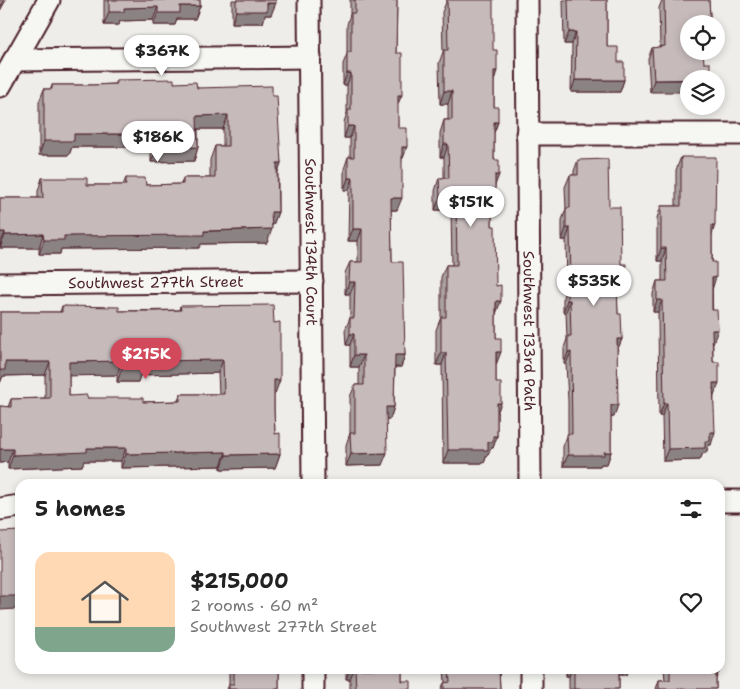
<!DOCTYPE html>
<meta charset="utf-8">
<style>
body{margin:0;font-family:"Shantell Sans",sans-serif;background:#f2f2f2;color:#222;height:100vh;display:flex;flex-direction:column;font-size:19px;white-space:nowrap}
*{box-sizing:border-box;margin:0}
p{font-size:16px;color:#767676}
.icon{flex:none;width:28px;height:28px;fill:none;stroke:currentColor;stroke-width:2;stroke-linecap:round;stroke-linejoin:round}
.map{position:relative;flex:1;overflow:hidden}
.panel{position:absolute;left:15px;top:479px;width:710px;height:195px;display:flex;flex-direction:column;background:#fff;border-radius:15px;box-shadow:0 2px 8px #0003}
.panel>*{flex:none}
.fabs{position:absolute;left:680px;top:15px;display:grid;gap:10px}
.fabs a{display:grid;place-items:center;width:45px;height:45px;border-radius:50%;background:#fff;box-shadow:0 2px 8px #0003;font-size:25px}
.price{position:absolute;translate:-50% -42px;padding:0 11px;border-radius:18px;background:#fff;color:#222;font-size:16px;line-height:32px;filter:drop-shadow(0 1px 2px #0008)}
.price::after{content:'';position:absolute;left:50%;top:30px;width:15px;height:11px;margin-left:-8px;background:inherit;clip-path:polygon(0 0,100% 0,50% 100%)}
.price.active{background:#d1495b;color:#fff}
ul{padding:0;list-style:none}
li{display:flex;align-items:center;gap:15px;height:125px;padding:0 20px}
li+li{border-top:1px solid #e0e0e0}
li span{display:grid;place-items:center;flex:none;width:140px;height:100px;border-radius:15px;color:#555}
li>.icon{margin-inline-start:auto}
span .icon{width:60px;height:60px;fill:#fffc;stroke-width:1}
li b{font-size:21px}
h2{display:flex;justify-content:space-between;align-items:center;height:60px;padding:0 20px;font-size:21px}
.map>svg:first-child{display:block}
</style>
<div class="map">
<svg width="740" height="689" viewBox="0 0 740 689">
<rect width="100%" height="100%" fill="#efedea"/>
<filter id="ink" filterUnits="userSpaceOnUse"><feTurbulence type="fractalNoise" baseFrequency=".02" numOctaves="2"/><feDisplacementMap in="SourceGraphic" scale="10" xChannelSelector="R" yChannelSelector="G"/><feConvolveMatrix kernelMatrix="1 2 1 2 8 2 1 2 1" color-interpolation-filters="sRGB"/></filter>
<g filter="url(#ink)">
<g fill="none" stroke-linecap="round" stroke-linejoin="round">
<g stroke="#4a1f2b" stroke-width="25">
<g id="minor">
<path id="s1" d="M309,0L313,484"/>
<path id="s2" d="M527,0L530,484"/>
<path d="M14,60L310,57"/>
<path d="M0,86L49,0"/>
<path d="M527,134H740"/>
<path id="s3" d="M0,284L312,281"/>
<path d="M720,501H740"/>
<path d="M0,509L20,506"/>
<path d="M531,669V689"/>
<path d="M313,689V669"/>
</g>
</g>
<use href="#minor" stroke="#f6f6f2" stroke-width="21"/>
</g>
<path fill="#aaa0a1" stroke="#4a1f2b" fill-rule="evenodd" d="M104,0H200V6L195,19H177L175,25H153V20L120,21L119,25H104Z
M232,0H276L271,15H265L263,23H232Z
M350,0H397L396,53L398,128L407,147L403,158H402L397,210H391L392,262L405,355L401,367H395L394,407L390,419H386L382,465L346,466V445L350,433V397L355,385H359V367H350V345H346L345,330L350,318V294H345V273L350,262H358V241H348L349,190H344V169L348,157H350V138H344V122L347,113V85H343V64L347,54V25L350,14Z
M447,0L494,80V107L498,122L494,133V160L495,186L492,206V226L496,314V383L501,403L497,413V436L493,448H491L488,455H487L484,463H443L442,365H436V330L441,317V277L446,265H452L451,210H435V191L439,178H444V157H440V133L444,120H448V104H440L439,63L443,52L442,12Z
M563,0H607V47L618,62L624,80L620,92H571L572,44H564Z
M662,0H709L710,16L707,24H689L650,92L648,59L652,48L660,47L659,8Z
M116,80L174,83L197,88L272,96L281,163L278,172V212L273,225H272L267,243L201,244L199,248L61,249L60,254H39V248H0V198H38V191L42,178L87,185H123L126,178L146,185L181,184L183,178H210V160L215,146H223V129H198V147L194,161L151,162V147H72L69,155H39V102L44,89H51L52,85H93L114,84Z
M681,157L712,235L713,362L714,395L711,445H709L706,453H703L700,460L663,461L662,416H659L658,312H653V294L657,281H662V261H657V218L661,206H676V170Z
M578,160L609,207L621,264L626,282L622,294H617L618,314L622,339L617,351L614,417H611V452L607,464H601L600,466H563V446L568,434V401L566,364H564V348L567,339L566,312H563V297L567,286L566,240H562V220L566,209L565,187L570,175H574V171Z
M62,306L119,311L179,310L180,306L275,394H274V410L275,434L280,454L275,468L221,469V466L121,468V461H84L82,466L8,469V462L0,463V406L8,407L11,399L45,398V375L3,376L0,383V312H60ZM218,373L219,394H180L178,401L143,402L87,398L69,396V375H117V382H138L140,375Z
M229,669H279V689H227L229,685Z
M346,669H402V681L411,689H350V679H346Z
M444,669H499L500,689H441L444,683H445Z
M566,669H628L626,675H619V689H569V676H566Z
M664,669H720L716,678V689H656L659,680H665Z"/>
<path fill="#8b8283" stroke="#4a1f2b" d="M4,0H6L0,11V8Z
M267,3H276L271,15H265L263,23H232L236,11Z
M180,6H200L195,19H177L175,25H153L158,13Z
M158,7L153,20L120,21L119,25H104L109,12L124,8Z
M706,16H710L707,24H703Z
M569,32H576L572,44H564Z
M494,71H497L493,84Z
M347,73H351L347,85H343Z
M575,80H624L620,92H571Z
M654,80H689V92H650Z
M444,91H452L448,104H440Z
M398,95H402L397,106Z
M228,115L223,129H193L197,116Z
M494,122H498L493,135Z
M348,126H354L350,138H344Z
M74,134H156L151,147H72L69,155H39L44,141Z
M444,144H448L444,157H440Z
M198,147L194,161L151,162L156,149Z
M402,147H407L403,158H397Z
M277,163H281L276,176Z
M495,175H499L494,188Z
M348,178H353L349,190H344Z
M495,196L490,209L492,197Z
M440,197H456L451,210H435Z
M391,198H402L397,210H387Z
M271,212H278L273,225L267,226Z
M712,225H715L711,238Z
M566,228H570L566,240H562Z
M272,229L267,243L201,244L199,248L61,249L60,254H39L44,240L64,236Z
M353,229H362L358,241H348Z
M0,232H5L0,246Z
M43,234L39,248H0L5,235Z
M661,248H666L662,261H657Z
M716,277L712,290V278Z
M349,282H355L350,294H345Z
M617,282H626L622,294H613Z
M567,300H570L566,312H563Z
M657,300H662L658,312H653Z
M496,301H501L496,314Z
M712,330H718L713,343H708Z
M350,334H354L350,345H346Z
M617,339H622L617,351Z
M496,352H501L496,365Z
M568,352H571L566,364H564Z
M441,353H446L442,365H436Z
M354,355H364L359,367H350Z
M395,355H405L401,367H390Z
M223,360L218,373L140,375L138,382H117L122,368L143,361Z
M122,361L117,375L64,376L69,362Z
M5,362H50L45,375L3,376L0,383V370Z
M274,380H280L275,394H269Z
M713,383H719L714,395H709Z
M497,403H501L496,416Z
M664,403H667L662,416H659Z
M611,405H618L614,417H606Z
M386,407H394L390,419H382Z
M710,432H715L711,445H709L706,453H703L700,460L663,461L668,449L705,441Z
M493,436H497L493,448H491L488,455H487L484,463H443L448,450L488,442Z
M87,448H126L121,461H84L82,466L8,469L13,455Z
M0,449H13L8,462L0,463Z
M226,452L221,466L121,468L126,454Z
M604,452H611L607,464H601L600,466H563L568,455Z
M387,453L382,465L346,466L351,454Z
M280,454L275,468L221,469L226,455Z
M20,590V602H18L16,609L0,610V596Z
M350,669H354L350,679H346Z
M568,669H572L569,676H566Z
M617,669H628L626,675H614Z
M715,669H720L716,679Z"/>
<path fill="#c6babb" stroke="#4a1f2b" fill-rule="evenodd" d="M0,0H4L1,6L0,5Z
M109,0H200V6H180V13H158V7L124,8V12H109Z
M236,0H276V3H267V11H236Z
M355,0H397L396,53H402V95H398V128H407V147H402V198H391L392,262H403L405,355H395L394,407H386L387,453L351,454L350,433H355V385H364V355H354V334H350V318H354L355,282H349L350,262H362V229H353V178H348V157H354V126H348V110H351V73H347V52H351V13H355Z
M447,0H493V50H497V71H494V107H498V122H494V160H499V175H495V196L492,197V226H495L496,286L501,285V301H496V338H501V352H496V383H501V403H497V436H493V442H488V450H448L446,353H441V317H446V265H457L456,197H440L439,178H449L448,144H444V120H452V91H444V50H448Z
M568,0H607V47H618V62H624V80H575L576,32H569Z
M664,0H709L710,16H706V24H689V51H703L704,63H710V79L654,80L652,48L665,46Z
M174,79V83L196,82L197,88L272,86V96H277L281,163H277L278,212H271L272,229L204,231V235L64,236V240H44L43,234L5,235V232H0V198H43L42,178H87V185H126V178H145L146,185L183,184V178H215V146H228V115L197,116L198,147L156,149V134H74V141H44V89H52V85H93L116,84V80Z
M681,157H716L715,225H712V262H716V277L712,278V310H717L718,330H712L713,362H719V383H713L715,432H710V441H705V448L668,449L667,403H664L662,300H657V281H667L666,248H661V206H681Z
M608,159L609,207H620L621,264H626V282H617L618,314H621L622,339H617L618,405H611V452H604V455H568L567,434H572L571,352H568V336H571L570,300H567V285H571L570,228H566V208H570V175H578V160Z
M273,305L274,323L280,322V380H274V410L275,434L280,433V454L226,455V452L126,454V448H87V452L13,455V449H0V406L11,407V399L50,398V362H5V370H0V312H62V306L119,307V311H157L181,310L180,306ZM223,360L224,394H180V401L143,402V398H87V395L69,396V362L122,361V368H143V361Z
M20,531V596H0V532Z
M720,649H721V665H720Z
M234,669H279V689H229V684H234Z
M355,669H402V681H411V689H356Z
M449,669H499L500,689H444V683L450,682Z
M574,669H619V689H574Z
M670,669H716V689H659V680H670Z"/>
</g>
<g text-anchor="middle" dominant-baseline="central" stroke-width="4" stroke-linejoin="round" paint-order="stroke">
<g font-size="15" fill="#4a1f2b" stroke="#f6f6f2">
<text stroke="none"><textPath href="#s1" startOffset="242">Southwest 134th Court</textPath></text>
<text stroke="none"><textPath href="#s3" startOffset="156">Southwest 277th Street</textPath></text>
<text stroke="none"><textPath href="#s2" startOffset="331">Southwest 133rd Path</textPath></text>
</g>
</g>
</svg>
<div class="fabs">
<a><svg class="icon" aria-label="locate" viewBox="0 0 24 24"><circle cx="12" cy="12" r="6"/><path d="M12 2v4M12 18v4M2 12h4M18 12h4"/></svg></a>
<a><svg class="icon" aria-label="layers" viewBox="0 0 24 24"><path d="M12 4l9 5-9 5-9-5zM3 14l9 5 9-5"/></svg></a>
</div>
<b class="price" style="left:162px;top:77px">$367K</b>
<b class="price" style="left:158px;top:163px">$186K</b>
<b class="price" style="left:471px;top:228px">$151K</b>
<b class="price" style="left:594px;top:307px">$535K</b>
<b class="price active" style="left:146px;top:380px">$215K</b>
<section class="panel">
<h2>5 homes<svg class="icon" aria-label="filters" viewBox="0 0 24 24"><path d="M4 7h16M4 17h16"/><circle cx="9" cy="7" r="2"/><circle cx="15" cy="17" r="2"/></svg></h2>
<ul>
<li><span style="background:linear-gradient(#ffd9b3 75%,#7fa58c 0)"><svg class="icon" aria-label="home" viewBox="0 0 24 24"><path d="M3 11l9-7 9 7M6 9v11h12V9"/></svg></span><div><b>$215,000</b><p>2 rooms · 60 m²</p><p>Southwest 277th Street</p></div><svg class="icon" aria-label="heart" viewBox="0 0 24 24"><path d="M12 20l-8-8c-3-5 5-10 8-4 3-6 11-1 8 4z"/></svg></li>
</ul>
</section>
</div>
